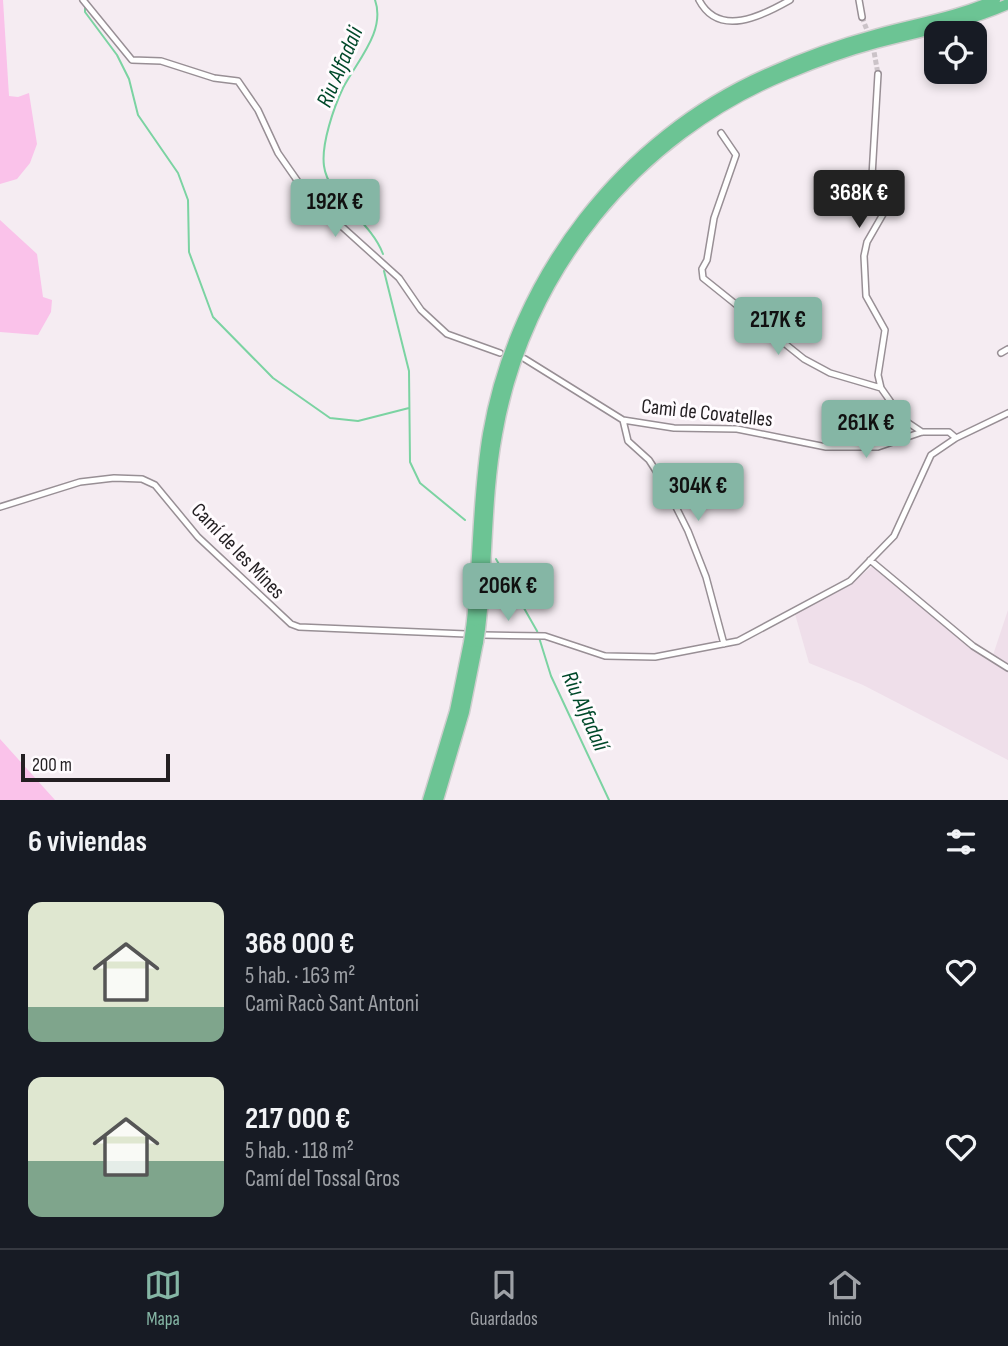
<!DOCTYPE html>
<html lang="es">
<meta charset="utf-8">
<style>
body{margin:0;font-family:"Sofia Sans Condensed",sans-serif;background:#242831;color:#f1f3f6;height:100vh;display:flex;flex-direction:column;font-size:26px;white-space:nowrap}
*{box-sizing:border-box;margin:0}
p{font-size:23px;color:#9ea1a6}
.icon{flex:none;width:38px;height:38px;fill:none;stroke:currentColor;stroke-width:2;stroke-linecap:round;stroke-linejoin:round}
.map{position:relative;height:800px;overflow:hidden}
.drawer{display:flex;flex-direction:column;background:#171b24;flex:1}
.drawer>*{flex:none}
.buttons{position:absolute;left:924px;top:21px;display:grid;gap:14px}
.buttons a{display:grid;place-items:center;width:63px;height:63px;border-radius:14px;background:#171b24;box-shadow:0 4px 10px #0003;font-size:35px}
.scale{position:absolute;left:21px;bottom:18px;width:149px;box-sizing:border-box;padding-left:7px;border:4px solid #231f22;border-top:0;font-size:19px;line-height:24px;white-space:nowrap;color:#231f22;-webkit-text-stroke:5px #fffbfe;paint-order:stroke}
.price{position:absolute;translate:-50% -60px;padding:0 16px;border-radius:7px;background:#85b6a5;color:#111;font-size:23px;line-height:46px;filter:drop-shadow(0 2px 4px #0008)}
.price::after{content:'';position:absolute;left:50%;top:42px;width:21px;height:16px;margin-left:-10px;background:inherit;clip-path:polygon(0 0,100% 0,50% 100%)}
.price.selected{background:#222;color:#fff}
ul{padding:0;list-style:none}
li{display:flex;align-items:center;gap:21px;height:175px;padding:0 28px}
li span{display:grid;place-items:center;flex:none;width:196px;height:140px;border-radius:14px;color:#555}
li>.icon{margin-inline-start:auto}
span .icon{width:84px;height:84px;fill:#fffc;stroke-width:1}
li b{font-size:30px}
h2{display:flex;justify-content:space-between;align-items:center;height:84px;padding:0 28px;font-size:30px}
.dock{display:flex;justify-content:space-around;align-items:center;height:98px;border-top:2px solid #363941;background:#171b24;font-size:19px;color:#9ea1a6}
.dock a{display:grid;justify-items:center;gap:4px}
.dock .selected{color:#85b6a5}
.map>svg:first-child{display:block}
</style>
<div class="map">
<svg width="1008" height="800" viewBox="0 0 1008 800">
<rect width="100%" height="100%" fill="#f5ecf2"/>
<path fill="#efdfea" d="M873,566L969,648L991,661L1008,610V760L863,685L809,663L795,614L850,584Z"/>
<path fill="#fac2ea" d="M0,0H3L9,96L18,97L29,93L37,144L30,163L17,179L0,184Z
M0,220L37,254L43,297L52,300L51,312L38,335L0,332Z
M0,739L55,800H0Z"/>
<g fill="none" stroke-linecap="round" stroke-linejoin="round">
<path stroke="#7bd3a2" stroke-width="2" d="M375,0C386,31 357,61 343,88C334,107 321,144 324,166C328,198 371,221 383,254
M85,7V12L117,55L129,79L138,115L178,173L188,200L189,252L213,317L273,378L330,418L358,421L409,408
M384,271L409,371L410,462L420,483L465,520
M496,559L537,631L551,676L609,800"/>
<path stroke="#cbc3c8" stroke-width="5" stroke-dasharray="5 2.5" stroke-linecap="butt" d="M862,17L873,46L878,74"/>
<g stroke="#988f95" stroke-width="8">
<path id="minor" d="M83,0L132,60L161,61L214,78L238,81L258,110L278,153L308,196L399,278L421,310L447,334L500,353
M699,0C719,38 762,16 790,0
M859,0L862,17
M878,74L872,176L886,209L867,242L864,256L866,296L885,330L878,375L881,388L895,408L907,422L922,432
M721,133L736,155L714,218L707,260L702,269L703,278L804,359L830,373L881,388
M1001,353L1008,349
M525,359L623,420L674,428L737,429L826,447H878L922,432H949L956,438
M623,420L628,441L649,460L665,485L688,531L706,577L724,644
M0,507L80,482L114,478L142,479L155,485L198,537L291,624L299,627L466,634
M870,560L973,646L1008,668
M483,635L545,636L605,656L655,657L738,641L850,581L894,536L931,455L956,438L1008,413"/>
</g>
<g stroke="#cfcece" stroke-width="13">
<path id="motorway" d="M471,629C479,565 477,499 488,434C515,277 622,137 769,73C804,57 841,44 878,34C918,23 957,17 995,0
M480,629C488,564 485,498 497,434C525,273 636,136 787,74C816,62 846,51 876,43C922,31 965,23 1008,4
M428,800L455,711L469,642
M438,800L464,712L478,642"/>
</g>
<use href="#minor" stroke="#fff" stroke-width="5"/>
<use href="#motorway" stroke="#6cc494" stroke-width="10"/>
<g stroke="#cfcece" stroke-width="13" stroke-linecap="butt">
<path id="motorway-bridge" d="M469,642L471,629
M478,642L480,629"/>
</g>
<use href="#motorway-bridge" stroke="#6cc494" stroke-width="10"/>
</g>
<g text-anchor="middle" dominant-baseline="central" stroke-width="6" stroke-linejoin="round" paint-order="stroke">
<g font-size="21" fill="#231f22" stroke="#fffbfe">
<text transform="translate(707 413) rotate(6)">Camì de Covatelles</text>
<text transform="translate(238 551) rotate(46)">Camí de les Mines</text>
</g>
<g font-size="23" font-style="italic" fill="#00492a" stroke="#fffbfe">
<text transform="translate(340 67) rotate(-67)">Riu Alfadali</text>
<text transform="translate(585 711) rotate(66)">Riu Alfadalí</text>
</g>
</g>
</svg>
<div class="buttons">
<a><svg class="icon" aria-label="locate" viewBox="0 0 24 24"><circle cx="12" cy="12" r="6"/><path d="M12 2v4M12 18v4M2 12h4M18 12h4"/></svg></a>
</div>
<div class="scale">200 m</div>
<b class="price selected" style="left:859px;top:230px">368K €</b>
<b class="price" style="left:335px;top:239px">192K €</b>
<b class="price" style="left:778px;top:357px">217K €</b>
<b class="price" style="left:866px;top:460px">261K €</b>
<b class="price" style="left:698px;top:523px">304K €</b>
<b class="price" style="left:508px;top:623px">206K €</b>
</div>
<section class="drawer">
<h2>6 viviendas<svg class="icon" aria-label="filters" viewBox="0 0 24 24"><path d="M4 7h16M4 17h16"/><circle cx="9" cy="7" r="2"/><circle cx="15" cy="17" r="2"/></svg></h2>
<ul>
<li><span style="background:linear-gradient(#dfe7d0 75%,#7fa58c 0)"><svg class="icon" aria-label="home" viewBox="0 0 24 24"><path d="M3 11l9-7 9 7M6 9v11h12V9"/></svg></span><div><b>368 000 €</b><p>5 hab. · 163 m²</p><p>Camì Racò Sant Antoni</p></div><svg class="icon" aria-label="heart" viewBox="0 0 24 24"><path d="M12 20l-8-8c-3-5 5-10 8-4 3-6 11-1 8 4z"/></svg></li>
<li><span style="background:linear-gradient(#dfe7d0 60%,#7fa58c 0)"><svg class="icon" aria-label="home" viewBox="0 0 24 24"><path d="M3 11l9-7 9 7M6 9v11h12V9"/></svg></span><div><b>217 000 €</b><p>5 hab. · 118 m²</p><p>Camí del Tossal Gros</p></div><svg class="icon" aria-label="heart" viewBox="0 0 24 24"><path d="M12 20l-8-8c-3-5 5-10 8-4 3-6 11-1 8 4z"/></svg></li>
</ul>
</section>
<nav class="dock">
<a class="selected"><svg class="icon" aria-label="map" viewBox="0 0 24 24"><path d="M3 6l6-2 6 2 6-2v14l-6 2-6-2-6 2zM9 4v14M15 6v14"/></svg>Mapa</a>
<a><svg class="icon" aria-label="saved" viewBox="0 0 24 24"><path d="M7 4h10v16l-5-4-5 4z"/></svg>Guardados</a>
<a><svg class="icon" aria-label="home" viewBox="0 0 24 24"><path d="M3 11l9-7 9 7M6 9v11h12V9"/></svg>Inicio</a>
</nav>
